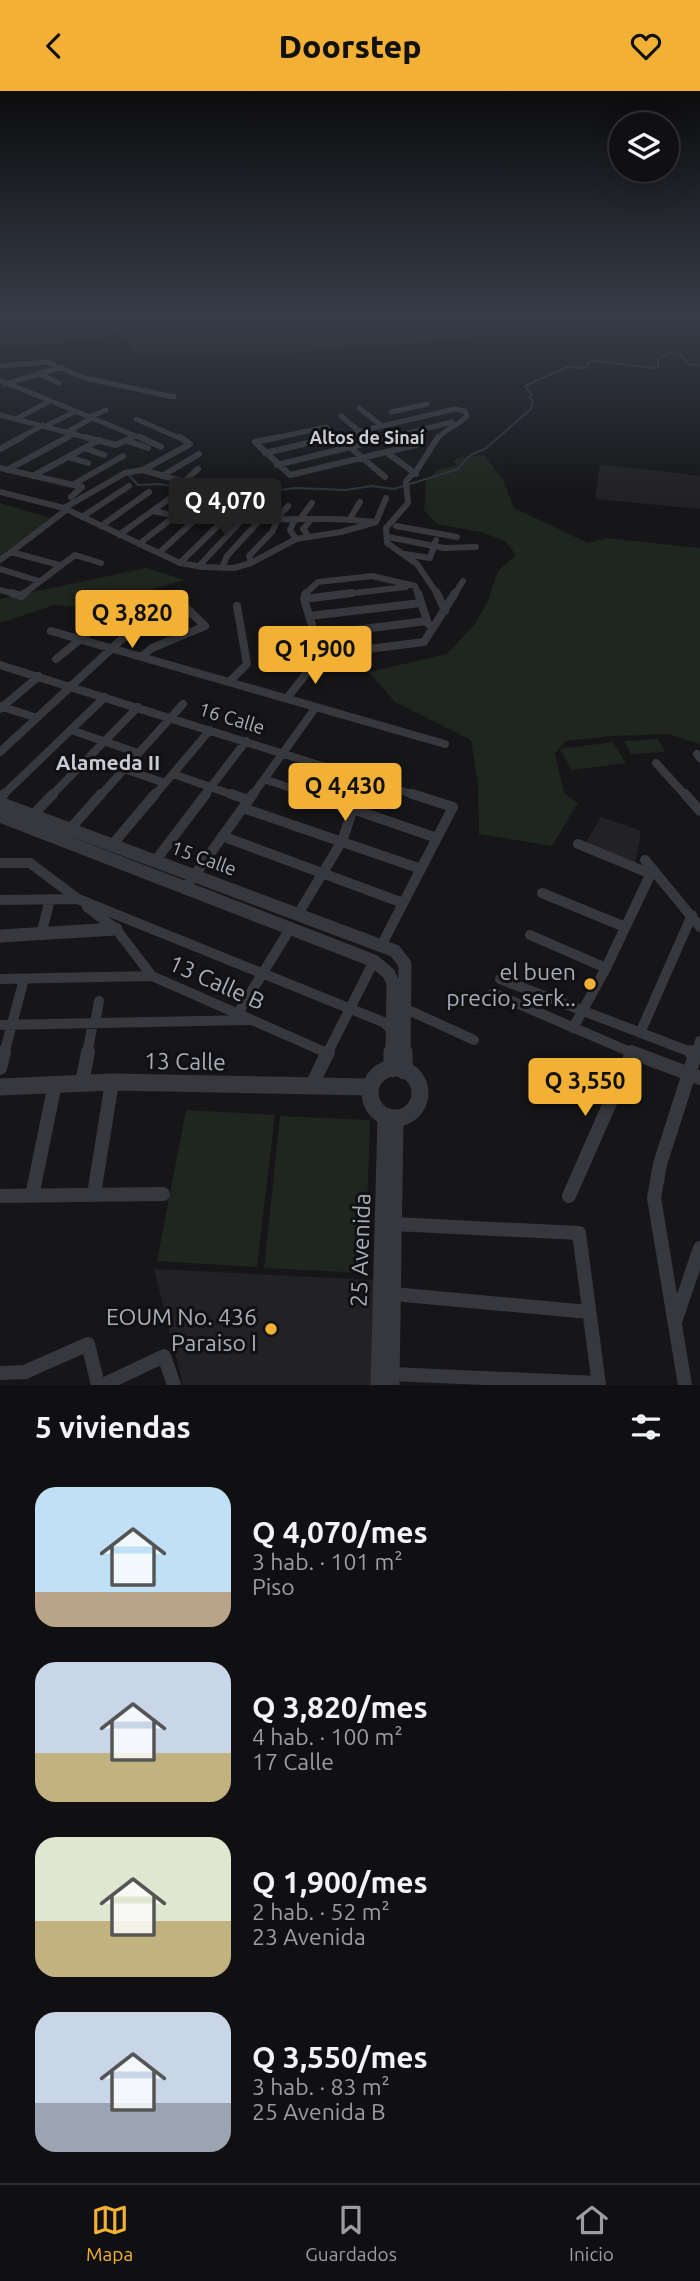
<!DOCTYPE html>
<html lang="es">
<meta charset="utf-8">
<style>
body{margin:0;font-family:Ubuntu,sans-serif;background:#19191b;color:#f1f3f6;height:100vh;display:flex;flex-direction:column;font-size:26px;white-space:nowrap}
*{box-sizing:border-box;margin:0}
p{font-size:23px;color:#9c9d9f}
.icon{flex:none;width:38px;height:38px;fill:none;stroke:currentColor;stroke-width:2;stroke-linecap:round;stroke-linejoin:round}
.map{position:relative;height:1294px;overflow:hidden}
.drawer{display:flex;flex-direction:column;background:#101012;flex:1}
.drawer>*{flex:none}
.fabs{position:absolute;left:609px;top:21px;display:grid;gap:14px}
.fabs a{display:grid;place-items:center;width:70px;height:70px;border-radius:50%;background:#101012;box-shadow:0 7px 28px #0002,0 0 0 2px #303032;font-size:35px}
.price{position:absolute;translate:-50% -60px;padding:0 16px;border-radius:7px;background:#f2b134;color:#111;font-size:23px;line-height:46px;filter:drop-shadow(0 2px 4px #0008)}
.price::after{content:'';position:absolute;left:50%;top:42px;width:21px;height:16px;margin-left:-10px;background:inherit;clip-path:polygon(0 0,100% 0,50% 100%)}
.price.current{background:#222;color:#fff}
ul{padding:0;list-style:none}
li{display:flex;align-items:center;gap:21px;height:175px;padding:0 35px}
li span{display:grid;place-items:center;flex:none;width:196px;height:140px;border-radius:21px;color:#555}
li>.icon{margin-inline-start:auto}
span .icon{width:84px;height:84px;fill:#fffc;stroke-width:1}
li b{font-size:30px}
h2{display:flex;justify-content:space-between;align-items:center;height:84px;padding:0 35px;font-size:30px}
header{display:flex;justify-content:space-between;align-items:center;height:91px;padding:0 35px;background:#f2b134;color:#111;font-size:32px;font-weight:800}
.dock{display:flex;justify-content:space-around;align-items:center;height:98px;border-top:2px solid #303032;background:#101012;font-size:19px;color:#9c9d9f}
.dock a{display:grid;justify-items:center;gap:4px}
.dock .current{color:#f2b134}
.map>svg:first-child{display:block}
</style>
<header><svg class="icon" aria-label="back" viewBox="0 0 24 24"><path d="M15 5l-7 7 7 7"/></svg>Doorstep<svg class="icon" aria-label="heart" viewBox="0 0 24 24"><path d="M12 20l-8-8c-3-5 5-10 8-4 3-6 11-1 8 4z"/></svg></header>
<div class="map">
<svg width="700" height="1294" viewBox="0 0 700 1294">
<rect width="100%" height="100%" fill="#161618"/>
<path fill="#222225" d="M0,225H484L468,248L287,262H135L118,242L0,258Z
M600,373L700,385V418L595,408Z
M601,726L641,740L635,773L586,751Z
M154,1178L373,1189L371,1294H183Z"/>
<path fill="#1e261f" d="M0,225H154C138,250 31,254 0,257Z
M349,225H436L403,252L306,260L298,258L330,234Z
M484,364L503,389L514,417L588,452L607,447L700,457V653L668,643L611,645L566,650L555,662L564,702L578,712L552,755L479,743L478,694L471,649L395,611L369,581L447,563L473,535L487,512L498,480L516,464L505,450L481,441L437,433L424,419L426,390L438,379L457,374L453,370L460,366Z
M0,412L50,427L0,465Z
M146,477L185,489L113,509L73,516L54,514L0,532V508Z
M658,648L665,661L631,663L624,650Z
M613,651L626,672L571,679L560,658Z
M186,1019L275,1024L257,1176L157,1170Z
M280,1025L370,1029L365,1182L264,1177Z"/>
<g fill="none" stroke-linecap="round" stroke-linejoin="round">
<path stroke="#2c353c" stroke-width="2" d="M128,383L138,394L160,393L204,402L226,396L261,401L296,397L346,399L372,395L394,398L458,378L470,364L485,358L531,318L533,311L529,306L532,304L525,295L567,276L587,277L588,271L597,270L655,277L658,275V268L672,260L681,264L688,273L700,274"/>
<path stroke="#37383d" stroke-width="5" d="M0,275L47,271L85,287L174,306
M38,282L59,292
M0,289L143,348
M5,293L62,276
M359,317L382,335
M391,321L427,313
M0,324L92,348
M341,325L359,340
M90,326L106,319
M16,328L50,310
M136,328L182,348
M48,334L76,320
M69,340L92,327
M18,348L43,334
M64,348L75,342
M129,348L135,345
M271,348L326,336L340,348
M327,348L455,318L465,320L467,325C458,335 446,337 437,348
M384,348L452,331"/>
<path stroke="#37383d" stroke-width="6" d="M85,346L116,354L133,346
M140,346L161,356
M180,346L190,353
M338,346L385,386
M127,350L148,357
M255,351L290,384L424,352
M255,351L279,346
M84,357L104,364
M0,358L22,346
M386,361L416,383
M265,362L334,346
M68,366L88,372
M277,374L391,346
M0,377L82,396L71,406
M7,379L68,346
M143,379L190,353
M33,385L99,349
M162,385L199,363
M74,393L123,365
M0,401L64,417L180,472L203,476L234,477L251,472L296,448L341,441L376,431L386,407
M64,417L125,382L143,379L184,391L198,378
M153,420C226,437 300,422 374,431
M82,426L129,395
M295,428L290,439L296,448
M300,428L312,412
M350,428L360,411
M198,429L212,415
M275,429L288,415
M249,430L261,415
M101,435L149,401
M396,435L457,446
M119,444L169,408
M309,446L303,438L312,428
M388,446L444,457L476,456
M139,453L193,411
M159,462L196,428
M405,463L430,467L436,449
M0,469L11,461
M180,472L237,416
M251,472L249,465L272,441L277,430
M59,474L11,461L66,419
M199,475L241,430
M222,477L227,465L259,430
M0,478L39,490
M415,495L418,504
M0,499L18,504
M22,504L75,464L101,472
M304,504L318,491L372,485L415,495
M337,504L406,496
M438,504L417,473L387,452L386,437L408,412L406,390L417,379L438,346
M454,504L463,490"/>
<path stroke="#37383d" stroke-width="8" d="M12,502L21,505L25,502
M418,502L428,533
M437,502L445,520
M304,508L306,502
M304,508L352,502
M304,508L321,564
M309,525L421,512
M51,540L445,653
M315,544L427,530
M321,564L424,551L455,502
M56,568L96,536L176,507L205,535L152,557L142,565
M0,574L418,705
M229,591L247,573L237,515
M287,607L321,564
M0,615L37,627
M0,618L39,585
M71,639L138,662
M0,661L123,547L191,521
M697,663L700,667
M656,672L686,705
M124,678L165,692
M173,683L236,705
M264,688L314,705
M2,705L105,606
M51,705L138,616
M100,705L183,613
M154,705L210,639
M204,705L246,650
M252,705L316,616
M362,705L372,690"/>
<path stroke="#37383d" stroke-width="10" d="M231,703L248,709
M309,703L437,747
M685,703L700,720
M0,707L4,703
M243,717L421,778
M33,724L53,703
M70,738L101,703
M222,745L403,812
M578,753L651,783
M112,754L155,703
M645,769L700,836
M155,770L206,703
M0,772H30L78,808L383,931L393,940
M186,796L253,703
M542,802L625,836
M0,809L78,808
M87,816L116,838L152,885
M298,823L342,750L353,718L363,703
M41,844L50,808
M530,844L606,877
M381,855L453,716L412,703
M0,888L152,885L327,962
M500,888L696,963
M493,902L635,963
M404,917L474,949
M238,922L290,838
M95,932L99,910
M0,934L250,929
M573,937L606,877L653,778
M640,942L692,824
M4,963L24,888
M87,963L93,932
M327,963L374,870
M696,963L700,950"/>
<path stroke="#37383d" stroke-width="14" d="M631,961L700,987
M691,961L698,964
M0,977L4,961
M82,992L88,961
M311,996L328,961
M94,1103L112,991
M0,1105L163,1103
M32,1105L55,993
M569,1105L632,962
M394,1133L579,1142L599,1294
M393,1203L589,1221
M675,1231L700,1157
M0,1282L25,1281L88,1253L98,1294
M391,1283L599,1292
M103,1294L164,1265L174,1294
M685,1294L654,1107L660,1073L696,961"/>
<path stroke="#37383d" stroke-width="13" d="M0,712L395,860L405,873L404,963
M0,725L374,870L389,883L393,892L392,963
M0,845L116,838"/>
<path stroke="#37383d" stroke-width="17" d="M370 1002a25 25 0 1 1 50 0a25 25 0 1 1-50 0Z
M392,978V961
M404,980V961
M0,996L112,991L370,996
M379,1294L386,1025
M391,1294L395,1027"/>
</g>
<linearGradient id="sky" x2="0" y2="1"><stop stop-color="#0c0c0d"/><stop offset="0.55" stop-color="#363c48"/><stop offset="1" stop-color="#363c48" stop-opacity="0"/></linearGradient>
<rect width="700" height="406" fill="url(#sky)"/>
<g fill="#f2b134" stroke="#111113" stroke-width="2.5">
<circle cx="590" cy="893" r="7"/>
<circle cx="271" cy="1238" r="7"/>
</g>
<g text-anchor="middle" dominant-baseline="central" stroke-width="6" stroke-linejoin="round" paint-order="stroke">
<g font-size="18" font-weight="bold" fill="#c9ccd4" stroke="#111113">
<text x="367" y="346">Altos de Sinaí</text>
</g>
<g font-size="19" fill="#a8adb8" stroke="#111113">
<text transform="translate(232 627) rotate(17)">16 Calle</text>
<text transform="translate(204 767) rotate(20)">15 Calle</text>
</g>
<g font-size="21" font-weight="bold" fill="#c9ccd4" stroke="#111113">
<text x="108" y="671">Alameda II</text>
</g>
<g font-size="23" fill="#a8adb8" stroke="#111113" text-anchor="end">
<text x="576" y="880">el buen<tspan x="576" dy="26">precio, serk..</tspan></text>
<text x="257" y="1225">EOUM No. 436<tspan x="257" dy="26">Paraiso I</tspan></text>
</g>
<g font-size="23" fill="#a8adb8" stroke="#111113">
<text transform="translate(217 891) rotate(24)">13 Calle B</text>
<text transform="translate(185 970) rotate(1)">13 Calle</text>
<text transform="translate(360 1159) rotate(-88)">25 Avenida</text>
</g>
</g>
</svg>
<div class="fabs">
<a><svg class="icon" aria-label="layers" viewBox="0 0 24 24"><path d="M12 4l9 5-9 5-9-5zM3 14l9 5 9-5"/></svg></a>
</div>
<b class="price current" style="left:225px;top:447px">Q 4,070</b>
<b class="price" style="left:132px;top:559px">Q 3,820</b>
<b class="price" style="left:315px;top:595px">Q 1,900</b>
<b class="price" style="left:345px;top:732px">Q 4,430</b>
<b class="price" style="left:585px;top:1027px">Q 3,550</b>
</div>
<section class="drawer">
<h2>5 viviendas<svg class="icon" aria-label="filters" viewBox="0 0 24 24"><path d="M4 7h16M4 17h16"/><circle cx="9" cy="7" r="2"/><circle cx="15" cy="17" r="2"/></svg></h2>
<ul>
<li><span style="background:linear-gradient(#bfe0f5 75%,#b9a48a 0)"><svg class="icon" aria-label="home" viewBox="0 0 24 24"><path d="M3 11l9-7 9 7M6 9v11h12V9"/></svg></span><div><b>Q 4,070/mes</b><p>3 hab. · 101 m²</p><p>Piso</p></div></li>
<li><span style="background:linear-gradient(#c9d6e8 65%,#c2b280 0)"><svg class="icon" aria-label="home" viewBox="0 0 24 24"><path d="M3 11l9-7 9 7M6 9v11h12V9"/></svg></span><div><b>Q 3,820/mes</b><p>4 hab. · 100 m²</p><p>17 Calle</p></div></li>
<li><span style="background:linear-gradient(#dfe7d0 60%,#c2b280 0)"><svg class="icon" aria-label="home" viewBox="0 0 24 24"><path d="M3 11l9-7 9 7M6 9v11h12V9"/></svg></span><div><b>Q 1,900/mes</b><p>2 hab. · 52 m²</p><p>23 Avenida</p></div></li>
<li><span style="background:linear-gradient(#c9d6e8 65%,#9aa5b1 0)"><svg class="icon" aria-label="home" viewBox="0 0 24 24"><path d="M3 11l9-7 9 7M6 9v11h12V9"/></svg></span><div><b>Q 3,550/mes</b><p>3 hab. · 83 m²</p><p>25 Avenida B</p></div></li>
</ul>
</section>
<nav class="dock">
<a class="current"><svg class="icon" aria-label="map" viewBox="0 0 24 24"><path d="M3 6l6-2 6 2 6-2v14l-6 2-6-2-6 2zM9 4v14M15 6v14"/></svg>Mapa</a>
<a><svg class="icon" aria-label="saved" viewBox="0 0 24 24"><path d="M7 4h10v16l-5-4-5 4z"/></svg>Guardados</a>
<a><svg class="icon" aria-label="home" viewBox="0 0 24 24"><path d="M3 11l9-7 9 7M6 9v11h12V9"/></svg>Inicio</a>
</nav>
